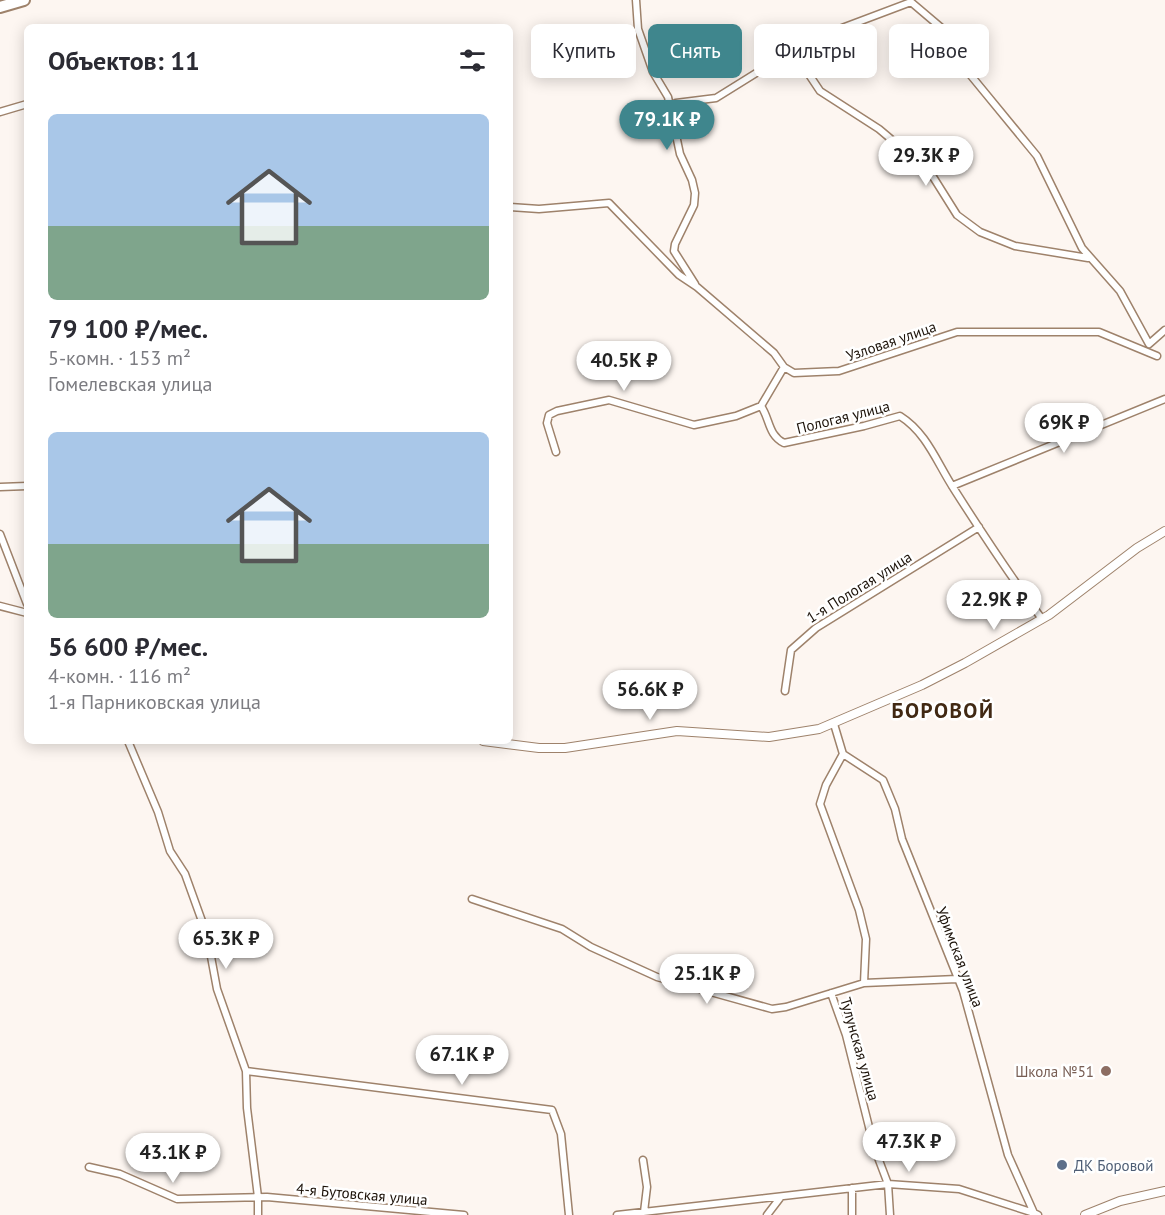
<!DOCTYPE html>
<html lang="ru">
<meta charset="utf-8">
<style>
body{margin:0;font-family:"PT Sans",sans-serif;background:#f7f7f7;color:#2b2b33;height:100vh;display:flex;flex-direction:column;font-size:22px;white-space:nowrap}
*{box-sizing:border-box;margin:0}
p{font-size:20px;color:#7c7c81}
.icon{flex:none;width:33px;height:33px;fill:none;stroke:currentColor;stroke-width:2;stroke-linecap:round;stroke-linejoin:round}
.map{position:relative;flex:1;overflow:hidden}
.side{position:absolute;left:24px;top:24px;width:489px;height:720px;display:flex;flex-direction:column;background:#fff;border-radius:9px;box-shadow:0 3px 15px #0003}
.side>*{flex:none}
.banner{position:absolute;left:531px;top:24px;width:543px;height:54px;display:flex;gap:12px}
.price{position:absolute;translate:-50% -51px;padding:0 14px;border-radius:21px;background:#fff;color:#222;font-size:20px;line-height:39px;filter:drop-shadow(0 2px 3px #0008)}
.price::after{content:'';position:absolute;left:50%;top:36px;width:18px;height:14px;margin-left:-9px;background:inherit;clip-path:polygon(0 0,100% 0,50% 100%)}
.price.active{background:#3f868d;color:#fff}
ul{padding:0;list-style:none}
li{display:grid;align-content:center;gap:12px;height:318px;padding:0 24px}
li span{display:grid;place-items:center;height:186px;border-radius:9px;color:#555}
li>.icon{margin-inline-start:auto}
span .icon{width:108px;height:108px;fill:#fffc;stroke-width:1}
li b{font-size:26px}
h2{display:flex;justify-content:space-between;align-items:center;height:72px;padding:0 24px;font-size:26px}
.tag{padding:0 21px;border-radius:9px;background:#fff;box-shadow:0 3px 15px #0003;font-size:21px;line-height:54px}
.tag.active{background:#3f868d;color:#fff}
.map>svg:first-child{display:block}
</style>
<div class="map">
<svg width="1165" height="1215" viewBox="0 0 1165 1215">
<rect width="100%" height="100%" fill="#fdf6f1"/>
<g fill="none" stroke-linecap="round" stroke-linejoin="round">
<g stroke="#9e826b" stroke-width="9">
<path id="minor" d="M636,0L638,29L653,72L668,97L680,154L692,180L695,193L694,205L675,244L674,251L695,284
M670,108L676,103L716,98L761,70
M0,112L27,104
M510,207L539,209L609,203L679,275L697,287L774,353L784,367L794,373L839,371L957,332H1099L1157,356
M1088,258L1015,246L980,232L957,215L930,172L879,129L820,91L796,55L842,28L911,2L944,30L968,72L1037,156L1082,248L1120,291L1149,344L1165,330
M761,406C770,419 768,435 784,443L864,426L900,416C927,433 937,463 954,489C982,533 1011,577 1042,619
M761,406L784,367
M556,452L547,423L549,415L557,411L609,400L694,425L736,416L761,406
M952,486L1165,399
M0,487L27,486
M0,534L27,604
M0,606L27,613
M785,691L791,650L816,628L979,527
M834,724L843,754L883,780L895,809L902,839L963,991L1008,1155L1034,1213L1038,1215
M128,741L158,812L170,851L185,874L207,935L217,989L246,1071L247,1108L258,1197V1215
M843,754L826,785L820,804L859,910L866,939L864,983
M472,899L562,929L591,947L657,977L772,1009L786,1007L864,983L957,979
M831,993L846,1035L874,1147L888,1184L890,1215
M246,1071L552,1110L561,1134L569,1215
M643,1160L647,1187L644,1212
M89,1167L120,1174L177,1199L267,1197L464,1215
M852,1188V1215
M617,1215L888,1184L959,1189L1034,1213
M767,1215L780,1198"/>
</g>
<g stroke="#9e826b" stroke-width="10">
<path id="tertiary" d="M483,741L539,748H565L677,731L769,737L819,729L922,685L965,663L1049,615L1137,548L1165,531
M1085,1215L1120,1201L1165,1191"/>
</g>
<g stroke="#9e826b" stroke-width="14">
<path id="trunk" d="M0,7L24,0"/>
</g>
<use href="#minor" stroke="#fff" stroke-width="6"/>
<use href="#tertiary" stroke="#fff" stroke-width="8"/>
<use href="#trunk" stroke="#fff" stroke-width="10"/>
</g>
<circle fill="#8d6e63" stroke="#fff" stroke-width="2" cx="1106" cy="1071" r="6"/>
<circle fill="#5c6f8a" stroke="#fff" stroke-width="2" cx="1062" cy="1165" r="6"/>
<g text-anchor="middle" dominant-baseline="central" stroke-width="5" stroke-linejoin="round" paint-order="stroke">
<g font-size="15" fill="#1c1209" stroke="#fff">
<text transform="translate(891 341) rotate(-19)">Узловая улица</text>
<text transform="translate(843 417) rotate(-14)">Пологая улица</text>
<text transform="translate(859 587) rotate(-32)">1-я Пологая улица</text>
<text transform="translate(960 957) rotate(69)">Уфимская улица</text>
<text transform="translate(860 1049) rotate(74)">Тулунская улица</text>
<text transform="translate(362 1194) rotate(5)">4-я Бутовская улица</text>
</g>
<g font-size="15" fill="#785e54" stroke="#fff" text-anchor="end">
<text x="1094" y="1071">Школа №51</text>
</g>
<g font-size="15" fill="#4e5e75" stroke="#fff" text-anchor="start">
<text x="1074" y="1165">ДК Боровой</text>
</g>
<g font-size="21" font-weight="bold" letter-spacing="1.5" fill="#412914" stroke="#fff">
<text x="943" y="710">БОРОВОЙ</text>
</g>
</g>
</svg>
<b class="price active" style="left:667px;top:151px">79.1K ₽</b>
<b class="price" style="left:926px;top:187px">29.3K ₽</b>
<b class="price" style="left:624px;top:392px">40.5K ₽</b>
<b class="price" style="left:1064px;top:454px">69K ₽</b>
<b class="price" style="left:994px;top:631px">22.9K ₽</b>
<b class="price" style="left:650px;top:721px">56.6K ₽</b>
<b class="price" style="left:226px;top:970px">65.3K ₽</b>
<b class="price" style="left:707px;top:1005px">25.1K ₽</b>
<b class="price" style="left:462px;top:1086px">67.1K ₽</b>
<b class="price" style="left:909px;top:1173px">47.3K ₽</b>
<b class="price" style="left:173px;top:1184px">43.1K ₽</b>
<div class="banner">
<a class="tag">Купить</a>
<a class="tag active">Снять</a>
<a class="tag">Фильтры</a>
<a class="tag">Новое</a>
</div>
<section class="side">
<h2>Объектов: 11<svg class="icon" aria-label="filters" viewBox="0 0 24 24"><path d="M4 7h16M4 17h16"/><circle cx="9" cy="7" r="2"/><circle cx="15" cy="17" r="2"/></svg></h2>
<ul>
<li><span style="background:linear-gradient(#a9c7e8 60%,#7fa58c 0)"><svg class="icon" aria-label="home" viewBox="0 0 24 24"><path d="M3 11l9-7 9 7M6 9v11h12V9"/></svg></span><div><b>79 100 ₽/мес.</b><p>5-комн. · 153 m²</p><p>Гомелевская улица</p></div></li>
<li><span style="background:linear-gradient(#a9c7e8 60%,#7fa58c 0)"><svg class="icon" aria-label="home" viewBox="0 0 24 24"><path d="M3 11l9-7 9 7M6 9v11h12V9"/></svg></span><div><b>56 600 ₽/мес.</b><p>4-комн. · 116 m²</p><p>1-я Парниковская улица</p></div></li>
</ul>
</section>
</div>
